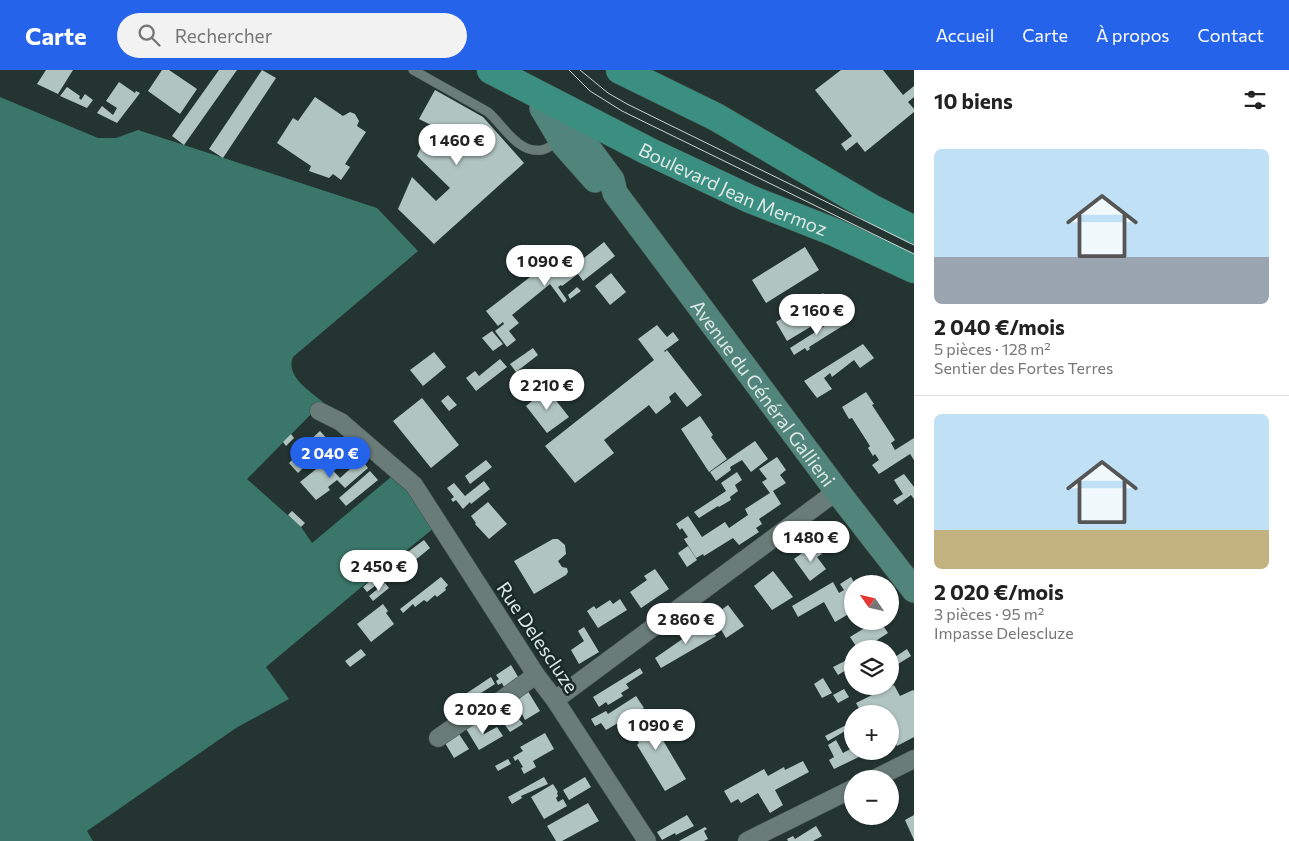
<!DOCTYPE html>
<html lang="fr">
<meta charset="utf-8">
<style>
body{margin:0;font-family:Commissioner,sans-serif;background:#f2f2f2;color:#222;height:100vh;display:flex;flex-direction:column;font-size:19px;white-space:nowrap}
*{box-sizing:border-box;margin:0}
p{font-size:16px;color:#767676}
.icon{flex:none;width:28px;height:28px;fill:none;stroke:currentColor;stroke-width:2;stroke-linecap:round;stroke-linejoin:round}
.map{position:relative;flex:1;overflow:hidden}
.drawer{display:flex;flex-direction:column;background:#fff;width:375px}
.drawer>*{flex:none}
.needle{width:32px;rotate:304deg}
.tools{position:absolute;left:844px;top:505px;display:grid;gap:10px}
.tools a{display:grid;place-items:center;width:55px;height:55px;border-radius:50%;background:#fff;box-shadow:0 1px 4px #0004;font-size:25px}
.price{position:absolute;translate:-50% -42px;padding:0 11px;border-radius:18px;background:#fff;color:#222;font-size:16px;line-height:32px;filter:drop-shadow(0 1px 2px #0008)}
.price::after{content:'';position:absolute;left:50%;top:30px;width:15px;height:11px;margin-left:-8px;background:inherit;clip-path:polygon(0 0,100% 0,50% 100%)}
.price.current{background:#2563eb;color:#fff}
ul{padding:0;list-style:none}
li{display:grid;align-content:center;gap:10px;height:265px;padding:0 20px}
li+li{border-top:1px solid #e0e0e0}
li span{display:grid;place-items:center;height:155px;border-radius:8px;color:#555}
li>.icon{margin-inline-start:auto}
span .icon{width:90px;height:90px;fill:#fffc;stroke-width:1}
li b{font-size:21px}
h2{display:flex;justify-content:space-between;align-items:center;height:60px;padding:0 20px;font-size:21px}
header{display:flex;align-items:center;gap:30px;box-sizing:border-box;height:70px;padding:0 25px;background:#2563eb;color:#fff}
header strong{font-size:24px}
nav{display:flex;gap:28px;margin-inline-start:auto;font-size:18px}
.search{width:350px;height:45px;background:#f2f2f2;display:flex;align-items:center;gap:12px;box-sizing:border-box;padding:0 18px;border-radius:28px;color:#767676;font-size:19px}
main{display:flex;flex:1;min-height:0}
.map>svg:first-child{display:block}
</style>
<header>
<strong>Carte</strong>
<div class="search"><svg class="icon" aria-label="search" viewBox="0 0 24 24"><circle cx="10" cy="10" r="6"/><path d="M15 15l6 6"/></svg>Rechercher</div>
<nav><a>Accueil</a><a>Carte</a><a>À propos</a><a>Contact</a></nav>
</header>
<main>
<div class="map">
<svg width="914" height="771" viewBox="0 0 914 771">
<rect width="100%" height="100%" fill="#243531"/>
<path fill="#3a7669" d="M0,27L98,68H116L138,60L377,138L418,181L293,287C285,306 310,321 323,332L247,409L301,457L312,473L397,402L444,450L377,504L266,597L289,629L236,658L87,761L93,771H0Z"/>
<path fill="#b1c5c0" d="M46,0H73L58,24L37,14Z
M162,0H169L197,19L180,44L148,21Z
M219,0H237L184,75L172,66Z
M262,0L276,8L223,88L209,79Z
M841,0H883L903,25L914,16V27L908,32L914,39V42L865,82L857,72L846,81L841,74L852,66L815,20Z
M119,12L135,23L136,21L140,23L117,53L97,43L102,36L113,45L117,38L106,31Z
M67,17L80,26L79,28L81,30L85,24L93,30L87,38L60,26Z
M435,20L483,47L524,93L434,174L398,139L412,107L436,131L450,118L417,86L431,55L419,49Z
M315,27L343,46L350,42L355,44L359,51L357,56L366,62L345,94L350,97L341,110L333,104L329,108L309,101L311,96L277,73L293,48L298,51Z
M604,172L615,186L583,211L578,204L562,216L561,215L558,217L567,230L564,233L550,214L512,245L519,253L509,261L516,270L507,277L495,261L504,254L503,252L498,256L486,241L564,181L574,196Z
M805,177L819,200L766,233L752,210Z
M611,203L626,222L610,235L595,216Z
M577,217L581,221L570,229L568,225Z
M823,223L835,242L787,271L776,252Z
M839,247L844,255L809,277L810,279L807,281L805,278L794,285L790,278Z
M657,255L667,267L673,262L679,270L664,281L665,282L667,280L702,325L687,337L675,322L669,327L671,332L656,344L649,335L604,370L614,383L575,413L545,376L654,290L638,269Z
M492,261L503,274L493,281L482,268Z
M863,274L874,288L860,298L854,290L832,307L830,303L824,308L832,319L817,328L804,311Z
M533,278L538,285L516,302L510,294Z
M434,282L446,297L423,316L410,300Z
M500,289L507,297L476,321L466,308L475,301L479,306Z
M547,319L569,347L547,363L526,336Z
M866,322L874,334L872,335L895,370L891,373L895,380L914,368V390L910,384L879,404L872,395L879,390L875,384L873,386L868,378L870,376L852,348L849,349L842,337Z
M448,325L457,335L449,341L441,331Z
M422,328L459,375L431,398L393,351Z
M700,346L713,365L711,367L727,389L709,402L681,359Z
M320,361L330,372L307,394L296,383Z
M291,364L294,368L286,376L283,372Z
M755,371L768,389L751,402L742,390L730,397L731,400L716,411L710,402Z
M296,386L306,395L298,403L289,393Z
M777,387L786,400L780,405L786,413L773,421L781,434L759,449L762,454L756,458L759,462L739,475L733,468L704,486L703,484L696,488L684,469L688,467L682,458L680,460L676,454L688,446L702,467L725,452L729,458L748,445L745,439L770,423L762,412L767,409L759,399Z
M361,389L368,398L345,418L337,410L328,417L330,420L316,430L300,412L325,392L340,408Z
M486,390L492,397L470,414L465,406Z
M370,401L378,410L346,436L339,428Z
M737,402L742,410L735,415L738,421L730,427L731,430L719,437L718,436L699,448L694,442L726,421L721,413Z
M904,404L914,417V429L911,425L897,435L893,430L903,424L894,410Z
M484,411L490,419L471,434L470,432L463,439L456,430L453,432L451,429L454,427L447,418L454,413L465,426Z
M488,432L507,454L489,469L475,454L476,453L471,446Z
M292,441L305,453L301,457L288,445Z
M553,469H558L565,475L566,484L558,491L562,497L567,498L568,502L566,505L534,524L514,491Z
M424,470L430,478L391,510L388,506L367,522L363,517L399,486L401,487Z
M814,474L822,484L817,487L826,499L810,511L794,489Z
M688,476L697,490L687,497L678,483Z
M655,499L669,519L641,538L630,522L647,510L644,506Z
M773,501L793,527L772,540L754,516Z
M441,507L448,515L445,518L446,520L437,527L435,525L427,532L424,530L415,537L413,534L403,543L400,539Z
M851,507L855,514L849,517L852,522V542L835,552L824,532L798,547L792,536L833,512L839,523L844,520L840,514Z
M385,513L389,518L373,531L369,526Z
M620,529L627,540L598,558L587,541L594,536L596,539L610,530L613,534Z
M383,534L388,541L386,543L394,554L371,572L357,554Z
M728,535L744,556L726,568L713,546Z
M876,551H880L888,563L863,579H858L850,567Z
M707,552L716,566L661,598L655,588Z
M584,557L599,582L579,594L571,580L584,571L578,561Z
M890,578L895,587L907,579L911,586L890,599Z
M361,579L366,585L350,597L345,591Z
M847,590L851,597L838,605L833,597Z
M511,595L520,610L505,619L502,613L498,615L496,611L499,609L496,605Z
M640,598L643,603L626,614L629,618L621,623L623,626L608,635L606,632L599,637L593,627Z
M491,607L495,614L481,623L484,624L480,627L477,626L471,629L467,623Z
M823,608L832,623L822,628L814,614Z
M894,615L900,626L913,620L914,621V667L897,676L890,662V644H862L856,633L872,625L869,616H885L886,619Z
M526,618L540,641L525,650L522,644L514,649L512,645L519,640L511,628Z
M844,619L849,627L838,633L833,625Z
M636,626L644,638L606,660L601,653L595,656L591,649L606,641L608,644Z
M649,639L661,660L658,662L686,709L665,721L637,675L639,673L635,665L636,664L629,652Z
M504,640L514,653L519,649L523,654L510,662L497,644Z
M476,650L484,664L497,657L503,666L479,680L465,657Z
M850,653L852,657L828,671L825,666Z
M545,663L554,679L533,691L536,697L524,704L521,698L523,697L518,689L515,691L513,687L523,681L520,677Z
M459,664L469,679L454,688L445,673Z
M836,670L843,683L852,678V681H861L863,685L834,699L829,690L834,687L828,675Z
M508,689L511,694L498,701L495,696Z
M803,691L809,702L775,720L783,735L770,743L758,723L741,733L738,729L731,733L724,721L764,699L768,706L784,697L785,700Z
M544,707L548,714L521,726L522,728L512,734L508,727Z
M585,707L591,717L569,730L563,720Z
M553,714L558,722L557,723L558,726L556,728L558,732L563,729L567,736L544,749L531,727Z
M588,733L599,751L562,771H556L547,756Z
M687,745L694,756L676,765L675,763L662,770L657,762Z
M914,745V770L905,750Z
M816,756L822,766L813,771H788L787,769L793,766L795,769Z
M705,757L707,759L704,761L708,769L704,771H679Z"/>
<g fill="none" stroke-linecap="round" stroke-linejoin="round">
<g stroke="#42524e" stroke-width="10">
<path id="lane" d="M413,0L488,42C503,55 518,84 542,80C548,79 554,74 559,70"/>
</g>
<g stroke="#42524e" stroke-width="19">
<path id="street" d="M319,341L341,352L414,415L536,605L555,630L647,771
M555,630L837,421
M438,668L480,639L497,633L536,605
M874,709L914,689
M747,771L852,719"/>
</g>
<g stroke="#42524e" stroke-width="26">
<g id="secondary">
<path id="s1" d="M555,33L612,110L615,123L837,421L914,520"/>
<path d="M542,38L564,75L595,110"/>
</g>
</g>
<g stroke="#42524e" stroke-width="29">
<g id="primary">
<path id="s2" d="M491,0L648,81L750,129L834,162L914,199"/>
<path d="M620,0L716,47L873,139L914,160"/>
</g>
</g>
<use href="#lane" stroke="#697c77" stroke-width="9"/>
<use href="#street" stroke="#697c77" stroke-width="18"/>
<use href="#secondary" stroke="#51857c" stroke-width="25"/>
<use href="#primary" stroke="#3a8f80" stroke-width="28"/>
<path stroke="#c9d5d1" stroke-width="1" d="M569,0L590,21L622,41L914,184
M580,0L608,23L627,34L914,175"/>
</g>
<g text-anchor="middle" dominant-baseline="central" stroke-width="5" stroke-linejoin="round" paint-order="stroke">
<g font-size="19" fill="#dde8e5" stroke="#1a2b27">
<text stroke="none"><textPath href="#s2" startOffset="270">Boulevard Jean Mermoz</textPath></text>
<text stroke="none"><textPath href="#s1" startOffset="358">Avenue du Général Gallieni</textPath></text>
<text transform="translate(538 567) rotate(56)">Rue Delescluze</text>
</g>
</g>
</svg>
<div class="tools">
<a><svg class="needle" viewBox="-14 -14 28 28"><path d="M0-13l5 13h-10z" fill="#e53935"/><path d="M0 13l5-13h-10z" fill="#767676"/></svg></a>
<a><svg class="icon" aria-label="layers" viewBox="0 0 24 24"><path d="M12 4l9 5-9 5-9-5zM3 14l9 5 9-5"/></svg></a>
<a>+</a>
<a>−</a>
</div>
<b class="price" style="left:457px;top:96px">1 460 €</b>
<b class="price" style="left:545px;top:217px">1 090 €</b>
<b class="price" style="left:817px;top:266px">2 160 €</b>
<b class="price" style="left:547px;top:341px">2 210 €</b>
<b class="price current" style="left:330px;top:409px">2 040 €</b>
<b class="price" style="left:811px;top:493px">1 480 €</b>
<b class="price" style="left:379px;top:522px">2 450 €</b>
<b class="price" style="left:686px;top:575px">2 860 €</b>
<b class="price" style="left:483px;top:665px">2 020 €</b>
<b class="price" style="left:656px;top:681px">1 090 €</b>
</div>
<section class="drawer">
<h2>10 biens<svg class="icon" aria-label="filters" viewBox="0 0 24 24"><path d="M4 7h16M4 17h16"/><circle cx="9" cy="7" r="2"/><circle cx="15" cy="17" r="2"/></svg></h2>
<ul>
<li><span style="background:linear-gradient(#bfe0f5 70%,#9aa5b1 0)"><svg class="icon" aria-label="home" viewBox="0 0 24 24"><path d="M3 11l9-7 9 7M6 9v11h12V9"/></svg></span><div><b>2 040 €/mois</b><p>5 pièces · 128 m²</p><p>Sentier des Fortes Terres</p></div></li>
<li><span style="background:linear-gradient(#bfe0f5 75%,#c2b280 0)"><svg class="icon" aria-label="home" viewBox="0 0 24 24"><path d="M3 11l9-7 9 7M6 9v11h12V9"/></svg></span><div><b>2 020 €/mois</b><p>3 pièces · 95 m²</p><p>Impasse Delescluze</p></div></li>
</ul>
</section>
</main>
